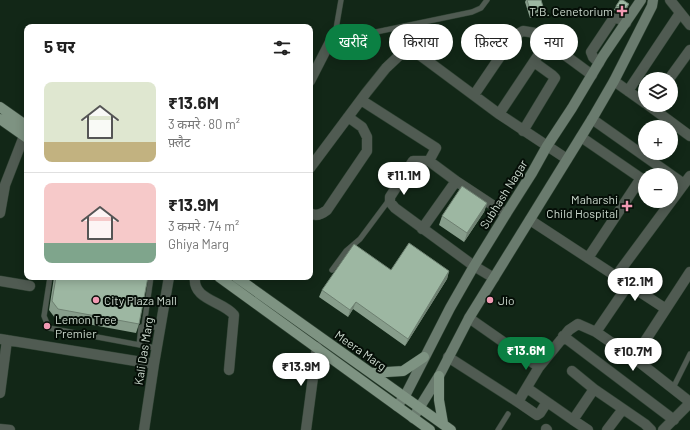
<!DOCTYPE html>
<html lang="hi">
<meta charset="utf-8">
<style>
body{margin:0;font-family:Barlow,"Noto Sans Devanagari",sans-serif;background:#f6f6f6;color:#222;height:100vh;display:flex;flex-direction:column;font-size:15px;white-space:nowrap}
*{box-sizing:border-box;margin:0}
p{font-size:13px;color:#767676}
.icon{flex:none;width:22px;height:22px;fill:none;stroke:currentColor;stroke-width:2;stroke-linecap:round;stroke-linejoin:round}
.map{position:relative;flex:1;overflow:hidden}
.drawer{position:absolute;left:24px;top:24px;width:289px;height:256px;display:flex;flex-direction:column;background:#fff;border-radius:8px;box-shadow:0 2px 10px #0003}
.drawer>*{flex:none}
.hud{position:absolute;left:325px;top:24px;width:305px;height:36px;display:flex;gap:8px}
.tools{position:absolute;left:638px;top:72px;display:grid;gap:8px}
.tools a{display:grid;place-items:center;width:40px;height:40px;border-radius:50%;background:#fff;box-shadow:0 2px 10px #0003;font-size:20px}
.price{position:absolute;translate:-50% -34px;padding:0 9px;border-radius:14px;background:#fff;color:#222;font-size:13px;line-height:26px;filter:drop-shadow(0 1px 2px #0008)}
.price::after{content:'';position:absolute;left:50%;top:24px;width:12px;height:9px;margin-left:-6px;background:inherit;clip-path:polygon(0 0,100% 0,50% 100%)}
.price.active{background:#0b8043;color:#fff}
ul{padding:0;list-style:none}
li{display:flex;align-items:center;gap:12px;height:100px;padding:0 20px}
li+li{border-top:1px solid #e0e0e0}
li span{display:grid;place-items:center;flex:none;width:112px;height:80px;border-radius:8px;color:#555}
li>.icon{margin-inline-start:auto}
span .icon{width:48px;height:48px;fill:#fffc;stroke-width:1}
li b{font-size:17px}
h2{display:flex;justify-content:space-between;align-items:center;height:48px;padding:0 20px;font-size:17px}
.tag{padding:0 14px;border-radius:18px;background:#fff;box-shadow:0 2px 10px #0003;font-size:14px;line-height:36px}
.tag.active{background:#0b8043;color:#fff}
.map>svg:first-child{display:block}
</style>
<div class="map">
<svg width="690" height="430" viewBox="0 0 690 430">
<rect width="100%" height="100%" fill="#122717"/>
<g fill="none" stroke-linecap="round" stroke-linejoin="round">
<g stroke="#304334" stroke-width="6">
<path id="lane" d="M354,39L376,32L472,12L481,8L487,0
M331,40L336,29L341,0
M332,270L346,251L360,239L389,200
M50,277L44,316L49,328L156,348
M144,326L151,277
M139,345L141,327L144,326L160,328
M673,388L690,354
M498,430L508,414"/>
</g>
<g stroke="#304334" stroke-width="11">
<path id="street" d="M670,0L690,25
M599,63L593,57L591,52L613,19L618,18L626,23
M669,79L690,50
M310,81L331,40
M614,81L645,103
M628,91L680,13
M474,95L514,36L523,31L535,33L592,75
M361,100L436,148L429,161
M648,105L690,136
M499,114L547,42
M592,119L684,184
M523,131L555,78L552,75L534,62
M581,137L645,181
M310,168L366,93L386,68L404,51L412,52L421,56L499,114L567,159
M0,213L5,185L24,136
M310,213C316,217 322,214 327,210L367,151V137L362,127L348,117
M530,220L666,309
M422,229L456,181
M588,258L641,178
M616,276L690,176
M195,277C192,300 223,301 234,315L229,370
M494,278L474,266L395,208L390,202V197L413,161H429L456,181L506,214
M0,281L30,286
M469,318L539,367L569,330L578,324L596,332L634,358L690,402
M596,332L628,285
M563,336L674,420
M0,339L154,364
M448,357L518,402L539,367
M634,358L690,272
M572,371L594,389
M527,388L573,420
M0,393L7,340
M518,402L537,415L540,413L547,402
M0,429L10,430
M546,429L547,430
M144,430L154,364L169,277
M306,430L317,347
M588,430L573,420L594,389L645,424L651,430
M607,430L623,409
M663,430L690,403"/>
</g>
<g stroke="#304334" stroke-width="11">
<path id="secondary" d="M397,406L405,396L450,308L474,266L506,214L532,173L547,146L572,108L603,56L641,0
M413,418L439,376L469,318L592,119L614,81L652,6L653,0"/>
</g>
<g stroke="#304334" stroke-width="11">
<path id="primary" d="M0,107L27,126
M0,119L27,138
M219,277L430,430
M236,277L451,430
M371,373L403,371L424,357
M439,376V400L443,423"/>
</g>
<use href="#lane" stroke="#505b52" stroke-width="5"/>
<use href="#street" stroke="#505b52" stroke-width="10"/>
<use href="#secondary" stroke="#6a7b6e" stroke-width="10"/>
<use href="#primary" stroke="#7e9382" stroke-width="10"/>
</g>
<path fill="#879d8b" d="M526,0H541L544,10L542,14L530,18L525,2Z
M616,6L627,9L624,14L614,10Z
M487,203L484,212L464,242L439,225L442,216Z
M391,270L449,271L447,279L405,346L353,309L348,317L319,297L322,290Z
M54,277H148L139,324L136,333L55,318L49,310Z"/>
<path fill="#6e8071" d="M629,4L627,9L624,14L625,9Z
M544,10L542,14L530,18L531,13Z
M487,203L484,212L464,242L467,233Z
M449,271L447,279L405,346L408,339Z
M356,302L353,309L348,317L350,310Z"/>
<path fill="#9db7a2" stroke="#6e8071" d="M527,0H541L544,10L531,13Z
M620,0H623L629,4L625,9L616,6Z
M462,186L487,203L467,233L442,216Z
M409,243L449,271L408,339L356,302L350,310L322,290L354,244L391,270Z
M56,277H148L139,324L58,309L52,301Z"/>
<g fill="#f19ab3" stroke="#050e07" stroke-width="1.5">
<path d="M620 5h4v4h4v4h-4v4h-4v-4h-4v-4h4z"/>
<path d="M625 200h4v4h4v4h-4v4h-4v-4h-4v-4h4z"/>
<circle cx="96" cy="300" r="4"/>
<circle cx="490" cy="300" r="4"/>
<circle cx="47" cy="326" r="4"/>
</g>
<g text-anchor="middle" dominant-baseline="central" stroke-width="4" stroke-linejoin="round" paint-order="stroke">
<g font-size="12" fill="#ccd9ce" stroke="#050e07" text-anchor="start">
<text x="613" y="11" text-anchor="end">T.B. Cenetorium</text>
<text x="618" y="199" text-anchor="end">Maharshi<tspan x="618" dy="14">Child Hospital</tspan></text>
<text x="104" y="300">City Plaza Mall</text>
<text x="498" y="300">Jio</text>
<text x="55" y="319">Lemon Tree<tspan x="55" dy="14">Premier</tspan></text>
</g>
<g font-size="12" fill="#ccd9ce" stroke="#050e07">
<text transform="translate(503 194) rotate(-58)">Subhash Nagar</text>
<text transform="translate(361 350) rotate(35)">Meera Marg</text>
<text transform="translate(143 351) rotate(-81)">Kali Das Marg</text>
</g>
</g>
</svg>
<div class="tools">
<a><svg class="icon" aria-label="layers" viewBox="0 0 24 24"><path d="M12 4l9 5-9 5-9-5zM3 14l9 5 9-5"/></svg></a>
<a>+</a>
<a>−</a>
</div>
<b class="price" style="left:404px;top:196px">₹11.1M</b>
<b class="price" style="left:635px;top:302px">₹12.1M</b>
<b class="price active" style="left:526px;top:371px">₹13.6M</b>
<b class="price" style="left:633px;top:372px">₹10.7M</b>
<b class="price" style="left:301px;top:387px">₹13.9M</b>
<div class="hud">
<a class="tag active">खरीदें</a>
<a class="tag">किराया</a>
<a class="tag">फ़िल्टर</a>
<a class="tag">नया</a>
</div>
<section class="drawer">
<h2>5 घर<svg class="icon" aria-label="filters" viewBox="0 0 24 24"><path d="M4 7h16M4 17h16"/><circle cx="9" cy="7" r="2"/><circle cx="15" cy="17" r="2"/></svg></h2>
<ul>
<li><span style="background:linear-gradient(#dfe7d0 75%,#c2b280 0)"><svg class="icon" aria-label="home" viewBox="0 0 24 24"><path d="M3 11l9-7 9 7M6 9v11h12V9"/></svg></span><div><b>₹13.6M</b><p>3 कमरे · 80 m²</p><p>फ़्लैट</p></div></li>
<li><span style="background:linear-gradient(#f6c9c9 75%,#7fa58c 0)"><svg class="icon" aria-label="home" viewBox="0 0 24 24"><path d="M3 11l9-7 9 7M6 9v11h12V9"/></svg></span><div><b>₹13.9M</b><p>3 कमरे · 74 m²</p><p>Ghiya Marg</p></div></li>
</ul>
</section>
</div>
